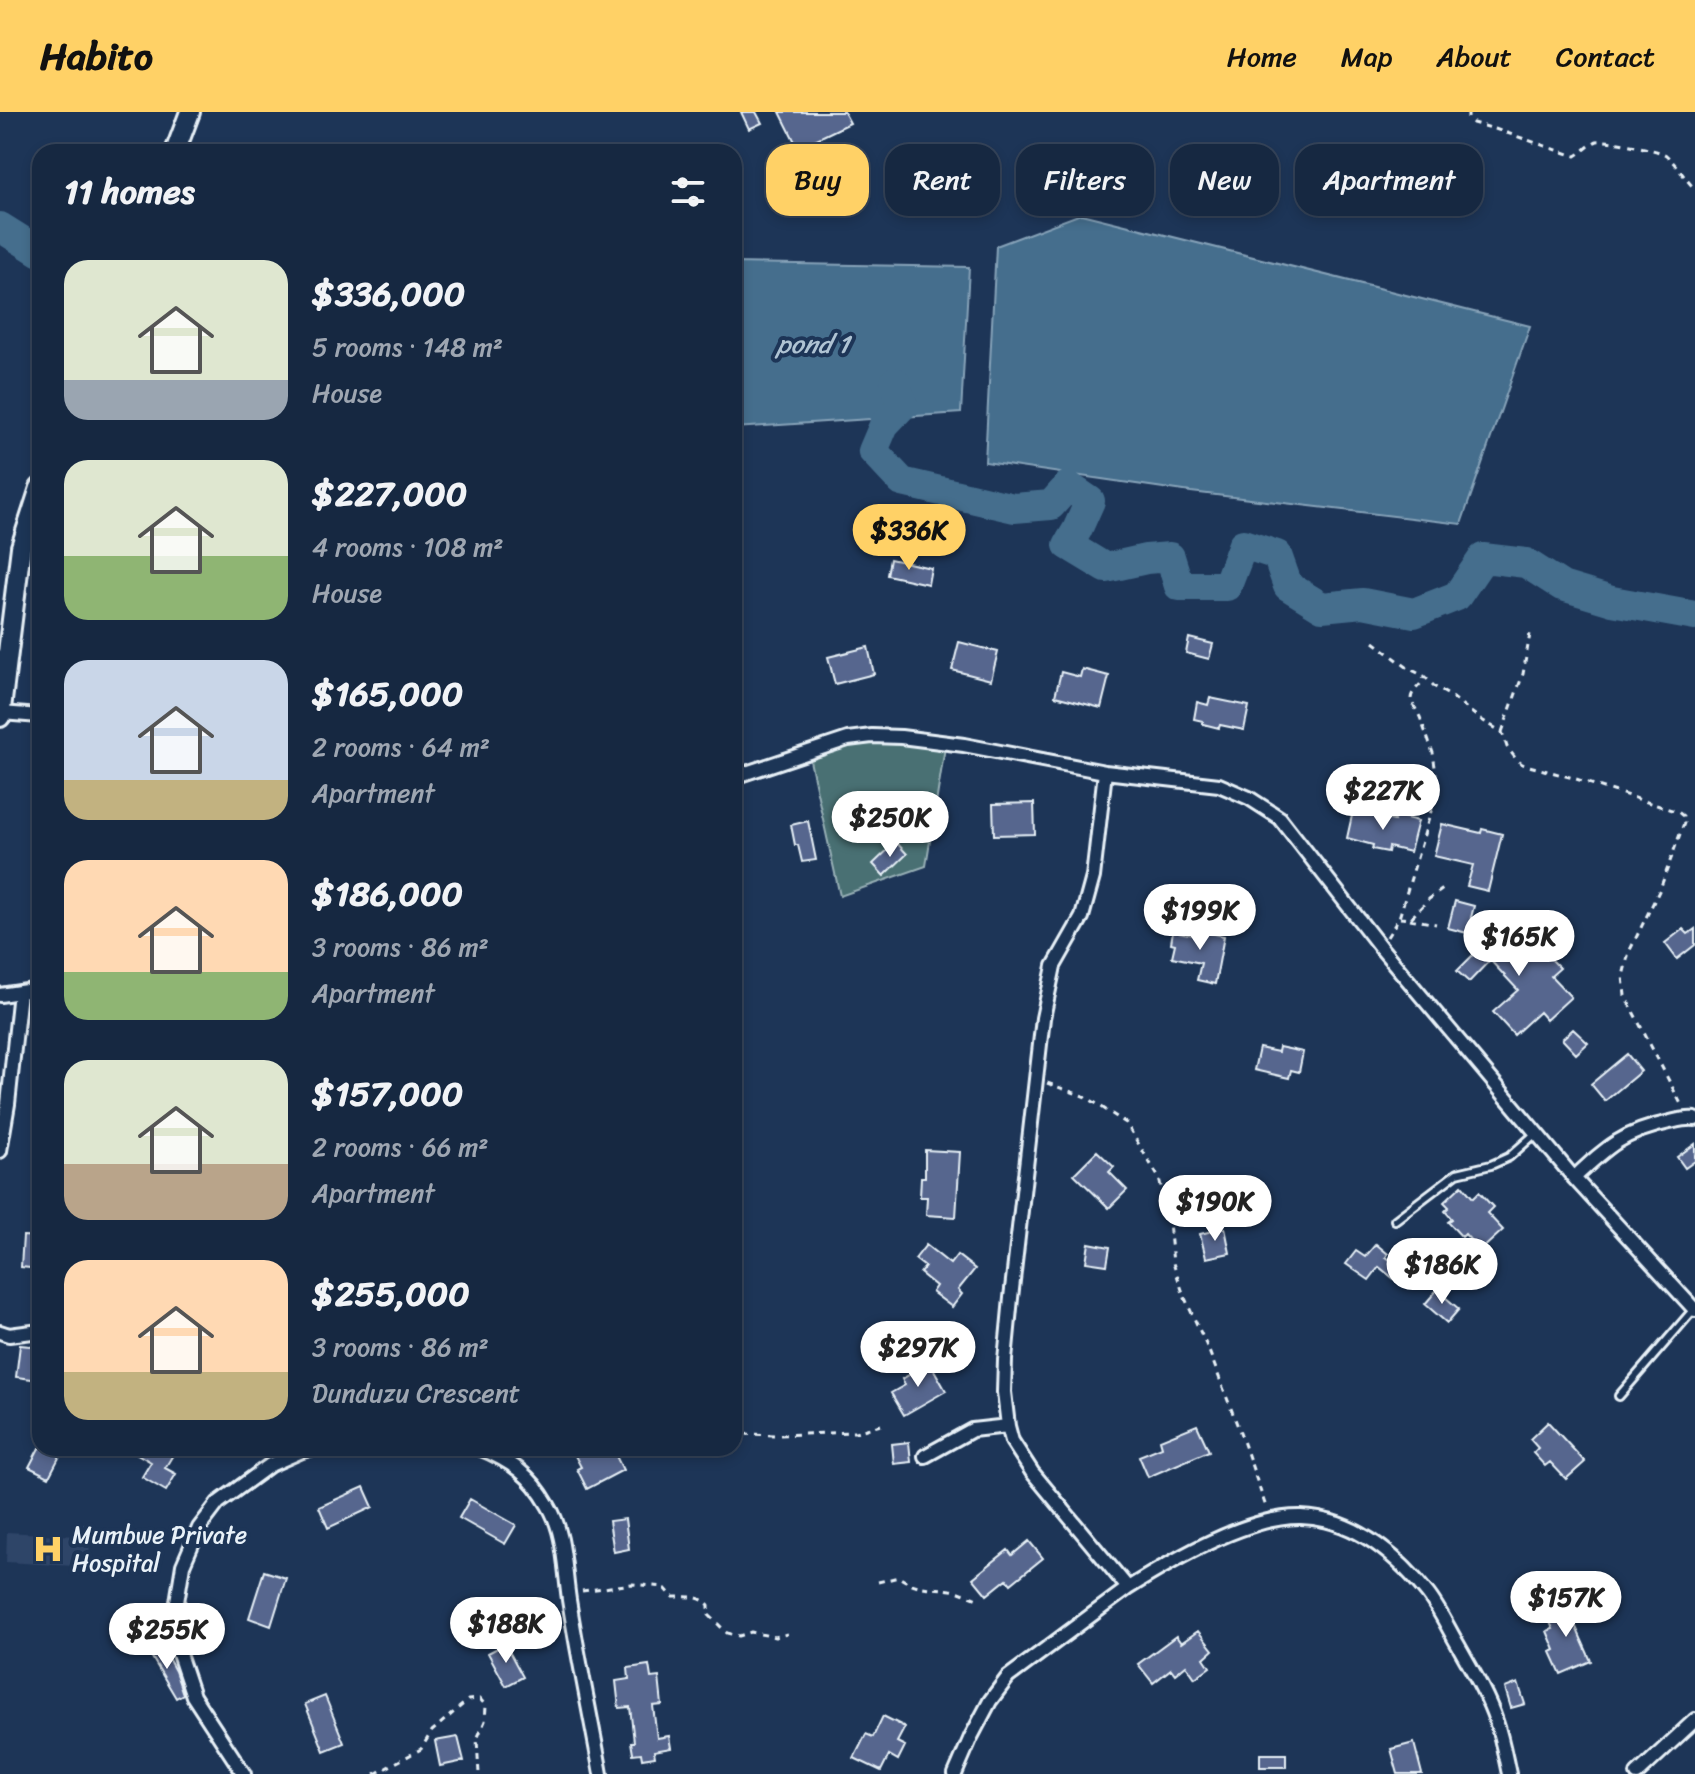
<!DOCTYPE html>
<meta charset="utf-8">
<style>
body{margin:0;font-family:Sriracha,sans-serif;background:#1f3048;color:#f1f3f6;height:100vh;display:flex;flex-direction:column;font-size:30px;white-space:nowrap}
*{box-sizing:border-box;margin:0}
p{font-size:26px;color:#9ea6b1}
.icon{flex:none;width:44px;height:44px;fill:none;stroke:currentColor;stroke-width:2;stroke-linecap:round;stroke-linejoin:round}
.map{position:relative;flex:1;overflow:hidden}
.side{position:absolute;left:32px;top:32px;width:710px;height:1312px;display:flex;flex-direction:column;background:#162841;border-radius:24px;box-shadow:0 4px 12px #0003,0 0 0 2px #35445a}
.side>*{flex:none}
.guide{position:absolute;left:766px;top:32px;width:760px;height:72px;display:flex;gap:16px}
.price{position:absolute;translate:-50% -68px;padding:0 18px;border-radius:28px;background:#fff;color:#222;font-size:26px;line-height:52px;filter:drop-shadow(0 2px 4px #0008)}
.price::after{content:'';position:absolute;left:50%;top:48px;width:24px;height:18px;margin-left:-12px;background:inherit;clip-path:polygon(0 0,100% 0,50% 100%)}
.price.selected{background:#ffd166;color:#111}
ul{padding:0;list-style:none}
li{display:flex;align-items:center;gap:24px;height:200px;padding:0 32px}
li span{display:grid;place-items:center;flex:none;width:224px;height:160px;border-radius:24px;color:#555}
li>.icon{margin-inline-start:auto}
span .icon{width:96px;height:96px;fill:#fffc;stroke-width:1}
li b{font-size:34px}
h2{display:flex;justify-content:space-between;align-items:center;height:96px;padding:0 32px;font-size:34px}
.pill{padding:0 28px;border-radius:24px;background:#162841;box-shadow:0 4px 12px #0003,0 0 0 2px #35445a;font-size:28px;line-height:72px}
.pill.selected{background:#ffd166;color:#111}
header{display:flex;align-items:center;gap:48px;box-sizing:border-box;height:112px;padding:0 40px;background:#ffd166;color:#111}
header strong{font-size:38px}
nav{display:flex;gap:44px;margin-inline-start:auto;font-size:28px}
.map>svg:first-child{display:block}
</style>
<header>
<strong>Habito</strong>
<nav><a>Home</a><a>Map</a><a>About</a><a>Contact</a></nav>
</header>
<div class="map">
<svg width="1695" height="1662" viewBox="0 0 1695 1662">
<rect width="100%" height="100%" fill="#1d3557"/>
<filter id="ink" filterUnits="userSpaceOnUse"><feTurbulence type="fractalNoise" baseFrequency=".0125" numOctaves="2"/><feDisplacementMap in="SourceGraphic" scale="16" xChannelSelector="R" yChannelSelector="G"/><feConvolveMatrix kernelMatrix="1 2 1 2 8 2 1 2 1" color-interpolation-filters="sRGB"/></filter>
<g filter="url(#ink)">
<path fill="#2e4468" d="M78,1411L91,1412L88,1463H73V1454L6,1450L7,1420L77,1424Z"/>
<path fill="#486f73" stroke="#98b0b6" stroke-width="2" d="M857,630L945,635L926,754L840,784L809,644Z"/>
<path fill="#456e8d" stroke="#86a2b8" stroke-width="2" d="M1081,102L1530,214L1461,412L1191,380L985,350L996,134Z
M734,151L969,155L961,301L734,316Z"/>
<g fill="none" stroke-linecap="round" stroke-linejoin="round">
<path stroke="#456e8d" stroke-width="30" d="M0,115L40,140
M895,270L903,293L884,313L873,339L902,370L1014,396L1051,393L1068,374L1090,389L1077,418L1068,433L1106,456L1146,447L1170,445L1179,474H1227L1243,432L1277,443L1288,474L1322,495L1363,491L1414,501L1457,484L1483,446L1526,451L1562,474L1612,489L1695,504"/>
</g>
<path fill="#56668e" stroke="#e8f1f8" stroke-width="2" d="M741,0H756L762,11L749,17Z
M780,0H844L850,11L798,36Z
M890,447L931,456L928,472L887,463Z
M1189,526L1213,532L1209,547L1186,541Z
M959,530L998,540L991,568L952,558Z
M868,535L874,562L835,572L828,545Z
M1082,557L1109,564L1101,596L1055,584L1061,560L1080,565Z
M1210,586L1249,594L1244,618L1220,613L1219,616L1203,612V609L1194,607L1197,590L1208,593Z
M1034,691L1035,722L994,723L993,692Z
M1353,699L1394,709L1395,703L1418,709L1410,740L1389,735L1388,740L1372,737L1373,733L1347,726Z
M808,709L816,748L802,750L798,733H795L791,713Z
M1442,712L1481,721L1482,717L1502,722L1488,779L1467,774L1473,753L1434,744Z
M896,730L907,742L884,764L873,752Z
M1455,789L1474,794L1467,821L1448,816Z
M1504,811L1532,841L1539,835L1560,856L1551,864L1571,885L1546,908L1539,900L1514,923L1493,900L1518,878L1490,848L1469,870L1457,859L1479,837L1477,835Z
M1683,817L1688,822L1695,817V833L1677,847L1665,831Z
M1195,818L1224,824L1215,872L1197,868L1201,851L1172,845L1175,832L1171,831L1173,819L1194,823Z
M1573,917L1588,931L1576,942L1562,927Z
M1279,935L1303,940L1299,960L1291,958L1289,966L1254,958L1259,936L1278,940Z
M1627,942L1641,959L1605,989L1591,972Z
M1695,1032V1049L1685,1056L1677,1045Z
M925,1038L960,1040L956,1105L926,1103L927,1085H920L921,1065H925Z
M1097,1039L1114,1055L1109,1060L1127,1078L1109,1096L1074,1062Z
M1462,1073L1473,1086L1479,1080L1493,1095L1487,1101L1503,1118L1480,1139L1465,1122L1462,1125L1448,1110L1452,1107L1445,1099L1449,1095L1444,1090Z
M1225,1116L1230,1141L1206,1146L1200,1122Z
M23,1124L40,1125V1157L21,1155Z
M1089,1131L1110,1135L1107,1153L1086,1150Z
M1376,1132L1388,1142L1386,1145L1412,1163L1403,1174L1379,1155L1369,1168L1346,1152L1356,1139L1365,1145Z
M926,1133L950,1152L957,1143L975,1157L958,1178L962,1182L952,1195L932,1180L936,1174L920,1161L925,1155L915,1147Z
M1437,1178L1459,1197L1447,1211L1425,1192Z
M20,1233L40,1235V1268L16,1265Z
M930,1251L946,1279L904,1303L891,1281L905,1273L902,1267Z
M1548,1310L1585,1350L1566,1367L1550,1350L1545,1354L1533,1341L1538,1336L1530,1327Z
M1197,1313L1209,1339L1148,1365L1139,1344L1162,1335L1160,1328Z
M909,1330L911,1350L894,1352L892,1332Z
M39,1336H64L49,1365L29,1355Z
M127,1336H165L174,1341L165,1356L176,1362L166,1379L142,1365L151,1350Z
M571,1336H612L623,1358L587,1377L577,1357L581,1355Z
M364,1375L373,1395L328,1416L319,1395Z
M470,1387L516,1413L505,1432L459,1406Z
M625,1407L629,1437L614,1440L609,1409Z
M1029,1429L1043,1446L1011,1472L1007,1467L987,1483L973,1466L1008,1438L1012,1443Z
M264,1459L286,1466L271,1514L249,1506Z
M1564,1488L1591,1549L1561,1562L1551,1540L1555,1538L1547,1519L1553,1517L1544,1496Z
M1198,1519L1213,1538L1204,1546L1210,1555L1195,1566L1186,1553L1175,1562L1171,1557L1153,1571L1138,1552L1176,1524L1181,1531Z
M505,1532L523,1565L506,1574L488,1541Z
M162,1535L175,1559L183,1582L176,1586L150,1542Z
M649,1553L651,1566L659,1565L662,1593L653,1594L657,1626L669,1624L671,1636L654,1639L655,1645L642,1647L641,1641L633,1642L631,1630H634L630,1595L619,1596L616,1569L629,1567L628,1556Z
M1518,1571L1525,1592L1511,1596L1505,1576Z
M325,1584L344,1631L324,1639L305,1592Z
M883,1604L905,1615L897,1630L905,1634L898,1648L889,1643L881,1659L854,1646L866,1622L873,1625Z
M458,1625L464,1649L440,1654L435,1629Z
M1414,1631L1422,1662H1398L1391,1637Z
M1260,1642H1286V1655H1260Z"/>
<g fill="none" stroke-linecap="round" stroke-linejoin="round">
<g stroke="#e8f1f8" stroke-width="12">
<path id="lane" d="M1395,1108L1457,1061L1491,1053L1509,1045L1536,1021
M1619,1284L1694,1197"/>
</g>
<g stroke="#e8f1f8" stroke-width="18">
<path id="street" d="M1,601L40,604
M734,665L848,627L872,624L901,625L964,633L1105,660L1219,673L1249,686L1280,706L1381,836L1574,1066L1695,1198
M0,883L40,877
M0,1039L8,992L20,880
M1574,1066C1608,1034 1623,1020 1670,1010C1679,1008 1686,1006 1695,1007
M0,1220L9,1223L40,1219
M479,1336C511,1349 531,1363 548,1393C566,1422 564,1460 570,1494C579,1550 591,1606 601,1662
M925,1344L972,1318L1008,1314
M1128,1476C1173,1448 1247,1404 1301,1405C1354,1407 1395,1441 1427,1481C1439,1496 1448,1516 1458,1533C1472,1558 1487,1582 1496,1609C1502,1626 1505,1644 1509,1662
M244,1662L193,1584L177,1536V1490L183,1453L199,1416L218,1391L270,1353L302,1339L313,1336
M955,1662L971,1625L990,1589L1008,1565L1128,1476L1032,1360L1012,1329L1008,1314L1004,1280L1005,1248L1011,1186L1043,906L1054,854L1082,805L1093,765L1105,660
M1637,1662L1695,1608"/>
</g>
<g stroke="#e8f1f8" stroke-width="24">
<path id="secondary" d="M175,40L190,0
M0,605L21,435L40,376"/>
</g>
<path stroke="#e8f1f8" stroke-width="3" stroke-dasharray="6 6" stroke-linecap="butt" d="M1468,0V7L1473,11L1495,17L1572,43L1576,44C1583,40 1590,32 1597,29C1605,27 1660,38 1666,43C1677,53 1685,67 1695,77
M1374,530L1408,556L1424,564L1435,575L1452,585L1480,607L1502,620L1507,635L1516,647L1522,652L1573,666L1678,700L1683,704L1684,711L1660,777L1629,840L1623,864L1625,884L1681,992
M1502,620L1523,562L1530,522
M1400,806L1410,807L1429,787L1447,774
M1410,807L1436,812
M1387,825L1399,806L1438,676L1433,641L1420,605L1411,588C1411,577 1422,575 1424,564
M1047,971L1086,985L1126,1011L1159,1066L1169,1110L1173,1151L1184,1184L1209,1239L1240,1320L1266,1395
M744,1322L778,1323L855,1320L881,1313
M878,1470L899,1465C918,1478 931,1475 951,1478C960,1479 969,1484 977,1487
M582,1479L632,1472L664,1475L673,1485C687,1485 699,1483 709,1493V1503L727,1521L739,1524L751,1520L775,1525L787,1522
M375,1662L421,1637L432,1619L468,1588L480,1587L486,1594L485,1609L477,1627L479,1662"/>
<use href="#lane" stroke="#1d3557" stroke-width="6"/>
<use href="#street" stroke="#1d3557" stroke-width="12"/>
<use href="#secondary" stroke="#1d3557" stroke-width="18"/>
</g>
</g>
<defs>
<g id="hospital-bare" transform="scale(2.4)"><path d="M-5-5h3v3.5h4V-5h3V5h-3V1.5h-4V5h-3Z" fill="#ffd166" stroke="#1d3557" stroke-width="2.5" paint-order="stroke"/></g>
</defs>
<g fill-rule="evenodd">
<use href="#hospital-bare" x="48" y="1437"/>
</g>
<g text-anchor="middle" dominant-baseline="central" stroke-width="8" stroke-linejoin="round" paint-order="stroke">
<g font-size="24" fill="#e8f1f8" stroke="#1d3557" text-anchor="start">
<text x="72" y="1423">Mumbwe Private<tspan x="72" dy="28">Hospital</tspan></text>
</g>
<g font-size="26" font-style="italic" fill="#afc3d3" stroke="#1d3557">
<text x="813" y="232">pond 1</text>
</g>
</g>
</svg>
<b class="price selected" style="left:909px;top:460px">$336K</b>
<b class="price" style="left:1383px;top:720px">$227K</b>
<b class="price" style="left:890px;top:747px">$250K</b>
<b class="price" style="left:1200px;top:840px">$199K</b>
<b class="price" style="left:1519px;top:866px">$165K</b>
<b class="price" style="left:1215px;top:1131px">$190K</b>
<b class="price" style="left:1442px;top:1194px">$186K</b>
<b class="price" style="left:918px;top:1277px">$297K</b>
<b class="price" style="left:1566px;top:1527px">$157K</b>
<b class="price" style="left:506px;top:1553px">$188K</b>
<b class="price" style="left:167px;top:1559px">$255K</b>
<div class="guide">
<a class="pill selected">Buy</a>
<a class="pill">Rent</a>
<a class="pill">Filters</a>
<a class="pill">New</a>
<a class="pill">Apartment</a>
</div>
<section class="side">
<h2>11 homes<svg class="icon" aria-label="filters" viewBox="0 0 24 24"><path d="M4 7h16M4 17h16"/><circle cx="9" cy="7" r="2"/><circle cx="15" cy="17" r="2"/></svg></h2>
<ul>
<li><span style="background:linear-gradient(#dfe7d0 75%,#9aa5b1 0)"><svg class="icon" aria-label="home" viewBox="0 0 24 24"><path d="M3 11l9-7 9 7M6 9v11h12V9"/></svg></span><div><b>$336,000</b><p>5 rooms · 148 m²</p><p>House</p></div></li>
<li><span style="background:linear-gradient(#dfe7d0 60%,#8fb573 0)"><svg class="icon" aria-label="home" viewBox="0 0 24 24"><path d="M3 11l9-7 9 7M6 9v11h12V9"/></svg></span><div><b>$227,000</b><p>4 rooms · 108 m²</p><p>House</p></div></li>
<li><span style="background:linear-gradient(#c9d6e8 75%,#c2b280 0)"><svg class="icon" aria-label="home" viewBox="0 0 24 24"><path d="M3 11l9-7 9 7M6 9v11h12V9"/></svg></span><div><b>$165,000</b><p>2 rooms · 64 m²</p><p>Apartment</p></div></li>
<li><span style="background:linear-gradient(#ffd9b3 70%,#8fb573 0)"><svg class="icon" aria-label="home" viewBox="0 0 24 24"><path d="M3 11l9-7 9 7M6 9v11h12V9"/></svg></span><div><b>$186,000</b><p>3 rooms · 86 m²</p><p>Apartment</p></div></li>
<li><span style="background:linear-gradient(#dfe7d0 65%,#b9a48a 0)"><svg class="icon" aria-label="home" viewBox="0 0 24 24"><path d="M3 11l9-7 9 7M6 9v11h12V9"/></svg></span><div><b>$157,000</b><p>2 rooms · 66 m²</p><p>Apartment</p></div></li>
<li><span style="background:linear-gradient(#ffd9b3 70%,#c2b280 0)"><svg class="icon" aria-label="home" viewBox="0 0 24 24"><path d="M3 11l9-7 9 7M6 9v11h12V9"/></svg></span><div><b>$255,000</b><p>3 rooms · 86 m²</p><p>Dunduzu Crescent</p></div></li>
</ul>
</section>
</div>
